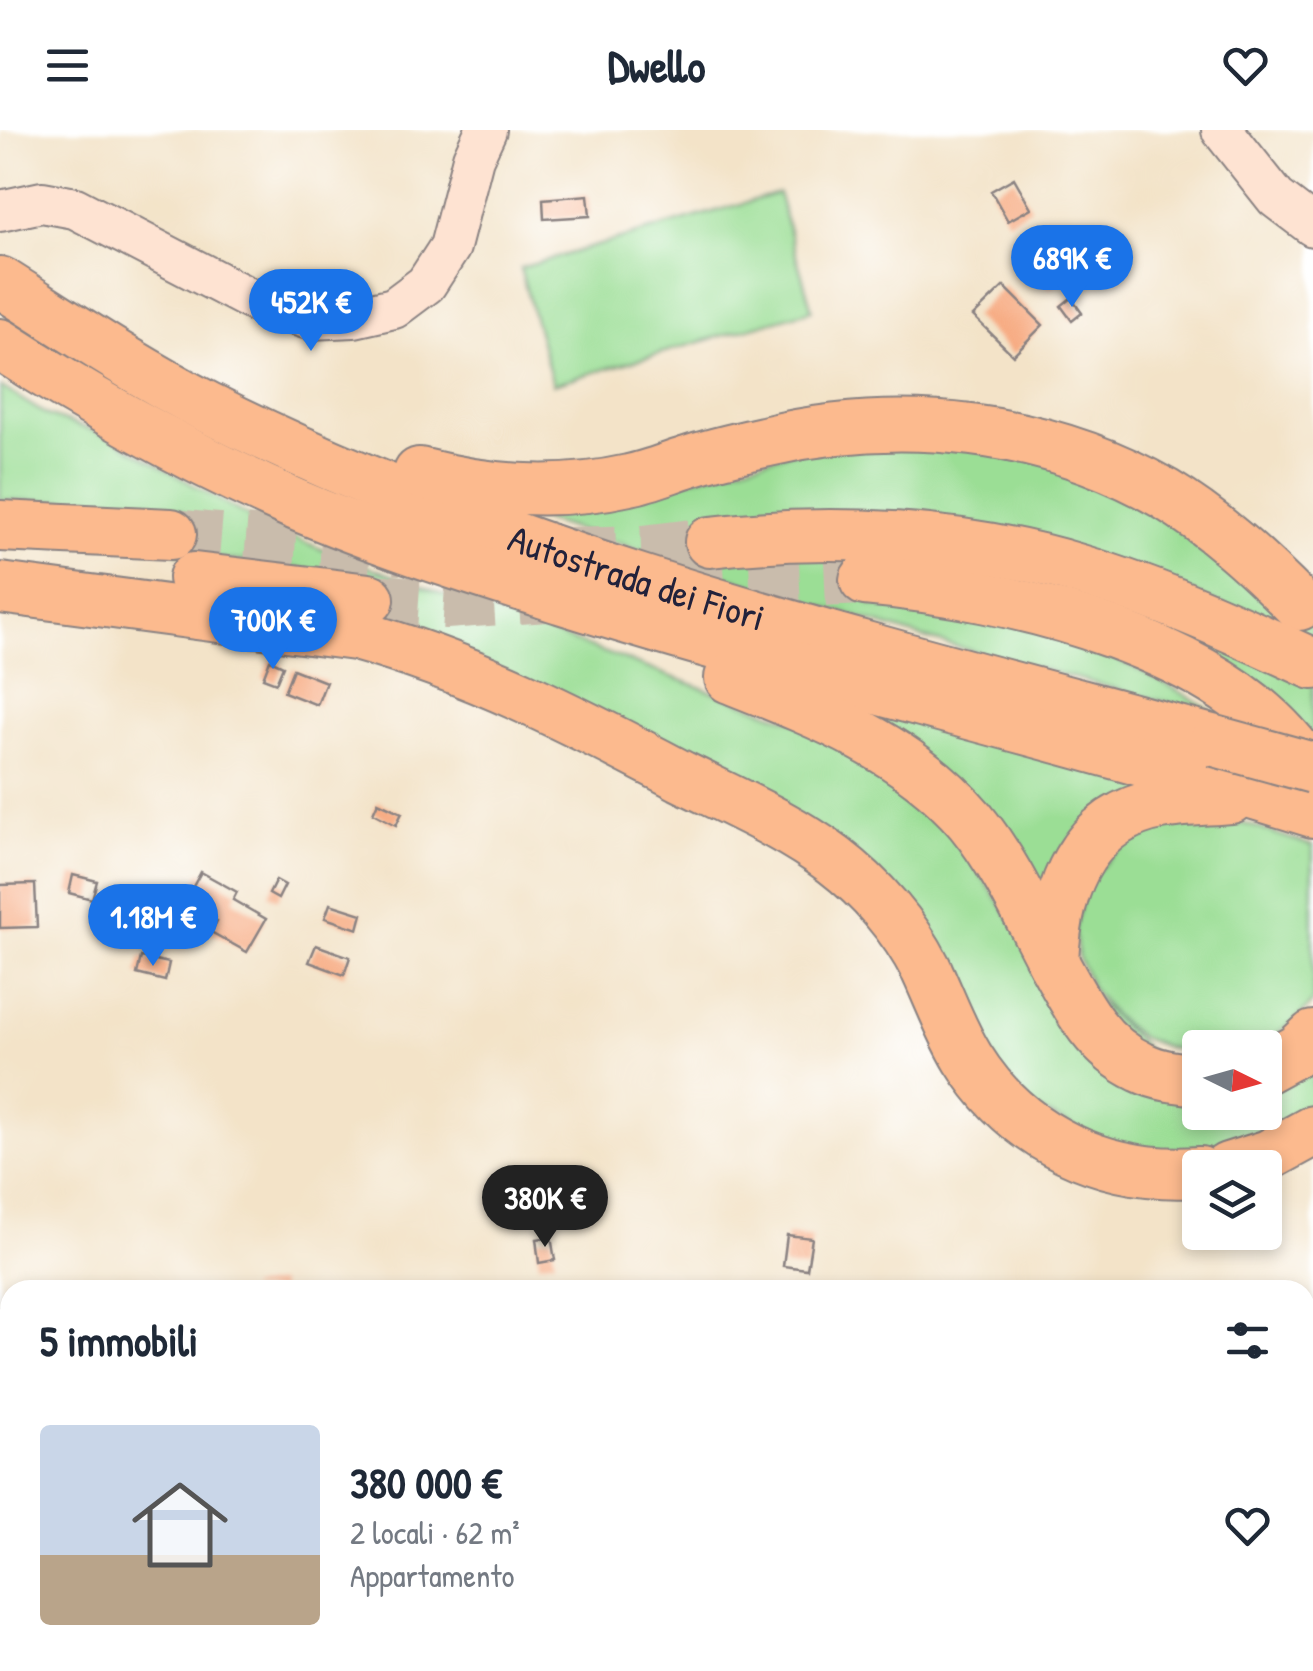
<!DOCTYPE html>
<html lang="it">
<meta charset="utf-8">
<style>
body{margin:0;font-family:"Patrick Hand",sans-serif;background:#f2f2f3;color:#1f2937;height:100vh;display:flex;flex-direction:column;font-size:38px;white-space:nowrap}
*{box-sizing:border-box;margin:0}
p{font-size:32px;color:#747a83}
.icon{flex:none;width:55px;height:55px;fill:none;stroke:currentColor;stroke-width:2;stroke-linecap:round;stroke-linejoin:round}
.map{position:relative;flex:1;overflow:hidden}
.side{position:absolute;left:0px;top:1150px;width:1315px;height:392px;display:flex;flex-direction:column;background:#fff;border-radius:30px 30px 0 0;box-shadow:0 5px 15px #0003}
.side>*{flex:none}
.needle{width:65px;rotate:95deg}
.controls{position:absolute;left:1182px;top:900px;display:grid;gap:20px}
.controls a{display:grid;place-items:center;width:100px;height:100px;border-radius:10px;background:#fff;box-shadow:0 5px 15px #0003;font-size:50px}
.price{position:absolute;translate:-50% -85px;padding:0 22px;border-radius:35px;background:#1a73e8;color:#fff;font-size:32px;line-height:65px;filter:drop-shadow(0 2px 5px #0008)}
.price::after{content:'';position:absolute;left:50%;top:60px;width:30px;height:22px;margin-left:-15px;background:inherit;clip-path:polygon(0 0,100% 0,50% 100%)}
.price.current{background:#222;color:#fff}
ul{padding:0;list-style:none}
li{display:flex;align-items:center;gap:30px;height:250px;padding:0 40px}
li+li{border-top:2px solid #e0e1e3}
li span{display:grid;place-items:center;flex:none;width:280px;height:200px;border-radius:10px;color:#555}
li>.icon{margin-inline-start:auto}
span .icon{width:120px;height:120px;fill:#fffc;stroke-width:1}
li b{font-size:42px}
h2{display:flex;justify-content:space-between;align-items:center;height:120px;padding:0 40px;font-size:42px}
header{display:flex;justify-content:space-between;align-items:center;height:130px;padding:0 40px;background:#fff;font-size:45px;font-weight:700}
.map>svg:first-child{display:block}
</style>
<header><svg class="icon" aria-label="menu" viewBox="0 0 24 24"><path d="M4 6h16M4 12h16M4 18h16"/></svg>Dwello<svg class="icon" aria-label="heart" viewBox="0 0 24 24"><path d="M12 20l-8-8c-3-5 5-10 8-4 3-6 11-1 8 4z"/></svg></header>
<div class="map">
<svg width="1313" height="1541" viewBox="0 0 1313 1541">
<rect width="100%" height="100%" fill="#fff"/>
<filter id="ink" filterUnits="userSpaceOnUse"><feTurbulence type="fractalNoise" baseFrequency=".01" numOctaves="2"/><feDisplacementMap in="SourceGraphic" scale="20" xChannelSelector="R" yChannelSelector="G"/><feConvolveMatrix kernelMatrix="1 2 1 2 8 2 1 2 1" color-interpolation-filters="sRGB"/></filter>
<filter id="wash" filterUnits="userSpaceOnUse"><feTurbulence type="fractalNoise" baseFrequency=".0048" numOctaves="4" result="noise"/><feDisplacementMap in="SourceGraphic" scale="40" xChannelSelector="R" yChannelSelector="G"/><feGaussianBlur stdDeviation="2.25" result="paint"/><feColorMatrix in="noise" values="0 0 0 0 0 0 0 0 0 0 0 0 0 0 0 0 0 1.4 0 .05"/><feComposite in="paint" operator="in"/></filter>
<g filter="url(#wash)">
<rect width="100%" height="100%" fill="#f3e3c8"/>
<path fill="#9bde95" stroke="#5e8068" stroke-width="2.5" d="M778,63L812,180L553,254L520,138Z
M0,256L47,285L109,306L261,394L333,424L807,596L928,667L1014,793L1200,969V982H1265V958L1313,929V985L1252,1020L1147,1031L1017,970L902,772L365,491L370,448L176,423L183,380L79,371L0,370Z
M866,310C920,311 975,311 1027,324C1130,349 1212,410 1285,485L1313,466V516C1260,493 1207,467 1152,447C1011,396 859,383 710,393L713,426L868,419L924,423L1029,439L1069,450L1175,488L1313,550V609C1212,489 1022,451 875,432L870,474C923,484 979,482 1032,498C1098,517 1164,550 1222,587L924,508L512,380L604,372L822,314Z
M838,570L1159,655L1043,784Z
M1211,688L1249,695L1313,716V871C1281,912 1249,917 1200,918V923H1197L1166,917L1140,907L1114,886L1092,859L1079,829L1074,802L1086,752L1143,695Z"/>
<g id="blocks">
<path fill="#f7ab82" d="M1014,48L1031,78L1008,91L991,61Z
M588,65L590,86L544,89L543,69Z
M1061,130L1069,149L1049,158L1040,139Z
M1004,156L1043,195L1013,225L973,186Z
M1071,168L1082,183L1072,191L1061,176Z
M270,530L283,536L276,553L263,548Z
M293,539L326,552L317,575L284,562Z
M378,672L402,683L396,695L373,683Z
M201,742L237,762L233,770L266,789L247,822L211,802L217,791L184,773Z
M73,745L97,751L92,769L69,763Z
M276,750L285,755L278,769L269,764Z
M35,754L37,797L0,798V755Z
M330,774L362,784L358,799L325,788Z
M316,815L350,827L344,845L309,832Z
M141,827L169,833L165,851L137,844Z
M787,1105L812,1108L807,1139L783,1136Z
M551,1107L555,1130L539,1133L536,1109Z
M279,1153L280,1160H249V1158Z
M680,1532H701L708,1539L673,1541Z"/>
</g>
</g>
<g filter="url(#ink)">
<use href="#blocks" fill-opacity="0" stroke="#8a8282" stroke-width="2.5"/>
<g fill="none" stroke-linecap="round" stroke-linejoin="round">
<path stroke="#c9bcac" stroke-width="50" stroke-dasharray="50 25" stroke-linecap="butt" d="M171,404L288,414L401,420
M566,422L643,420L710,412
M675,458L865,450
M369,469L446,474L561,466"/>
<g stroke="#8a8282" stroke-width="31">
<path id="minor" d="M0,1192H10
M472,1532L476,1541"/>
</g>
<g stroke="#8a8282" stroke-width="44">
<path id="secondary" d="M1222,0L1276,68L1313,96
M0,81L42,72L75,78L256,172L309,189L354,187L394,178L426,154L450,117L473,28L486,0"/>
</g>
<g stroke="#8a8282" stroke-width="54">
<g id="motorway">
<path id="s1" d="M0,152C68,195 135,240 207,277C520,435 877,520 1215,611"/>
<path d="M0,214C92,274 191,328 292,373C380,411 472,440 563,469C811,547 1065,604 1313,682"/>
<path d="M419,343C489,361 558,366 629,350C649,346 668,338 687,332C713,323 741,317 768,311C901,280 1045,295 1165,364C1215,394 1258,434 1299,475"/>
<path d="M0,396L171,404"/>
<path d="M710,412C832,398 962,404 1080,440C1161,464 1237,499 1313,534"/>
<path d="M194,448L369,469"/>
<path d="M865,450C1007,463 1236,513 1313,646"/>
<path d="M0,458L355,505C471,537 575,590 681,646C733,672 787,695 834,730C871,758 905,797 926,839C940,869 951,900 968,928C1018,1009 1106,1049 1200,1042"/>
<path d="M730,548C816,582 908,617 970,690C1003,730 1027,782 1051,828C1074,870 1094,915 1141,937C1159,946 1180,948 1200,950"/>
<path d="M1053,832C1056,760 1080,688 1161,674C1184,670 1208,670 1231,668"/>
<path d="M1265,938L1298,920L1313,906"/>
<path d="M1228,1038L1269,1025L1313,1001"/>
</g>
</g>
<use href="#minor" stroke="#fff" stroke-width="28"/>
<use href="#secondary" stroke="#fee3d2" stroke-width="40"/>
<use href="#motorway" stroke="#fcba8e" stroke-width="50"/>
<g stroke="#8a8282" stroke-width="54" stroke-linecap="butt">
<path id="motorway-bridge" d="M1215,611L1313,638"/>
</g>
<use href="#motorway-bridge" stroke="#fcba8e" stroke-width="50"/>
</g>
</g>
<g text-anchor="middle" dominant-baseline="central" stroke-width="8" stroke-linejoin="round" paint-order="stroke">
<g font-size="38" fill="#22223b" stroke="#fff">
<text stroke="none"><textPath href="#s1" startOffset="705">Autostrada dei Fiori</textPath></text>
</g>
</g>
</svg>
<div class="controls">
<a><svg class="needle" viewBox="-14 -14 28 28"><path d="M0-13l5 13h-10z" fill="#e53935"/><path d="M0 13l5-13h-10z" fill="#747a83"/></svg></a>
<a><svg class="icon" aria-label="layers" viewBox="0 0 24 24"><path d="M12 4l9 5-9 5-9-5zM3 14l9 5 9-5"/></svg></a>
</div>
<b class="price" style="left:1072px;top:180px">689K €</b>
<b class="price" style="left:311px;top:224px">452K €</b>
<b class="price" style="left:273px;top:542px">700K €</b>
<b class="price" style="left:153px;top:839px">1.18M €</b>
<b class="price current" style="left:545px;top:1120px">380K €</b>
<section class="side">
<h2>5 immobili<svg class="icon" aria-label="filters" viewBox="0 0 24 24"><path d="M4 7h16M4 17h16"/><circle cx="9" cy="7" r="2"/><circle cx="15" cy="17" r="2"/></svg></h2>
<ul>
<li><span style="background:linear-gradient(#c9d6e8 65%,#b9a48a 0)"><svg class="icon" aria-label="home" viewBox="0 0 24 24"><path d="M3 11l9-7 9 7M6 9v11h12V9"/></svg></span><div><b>380 000 €</b><p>2 locali · 62 m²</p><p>Appartamento</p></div><svg class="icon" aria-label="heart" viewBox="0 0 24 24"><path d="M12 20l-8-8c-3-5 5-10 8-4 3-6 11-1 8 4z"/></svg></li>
</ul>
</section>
</div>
